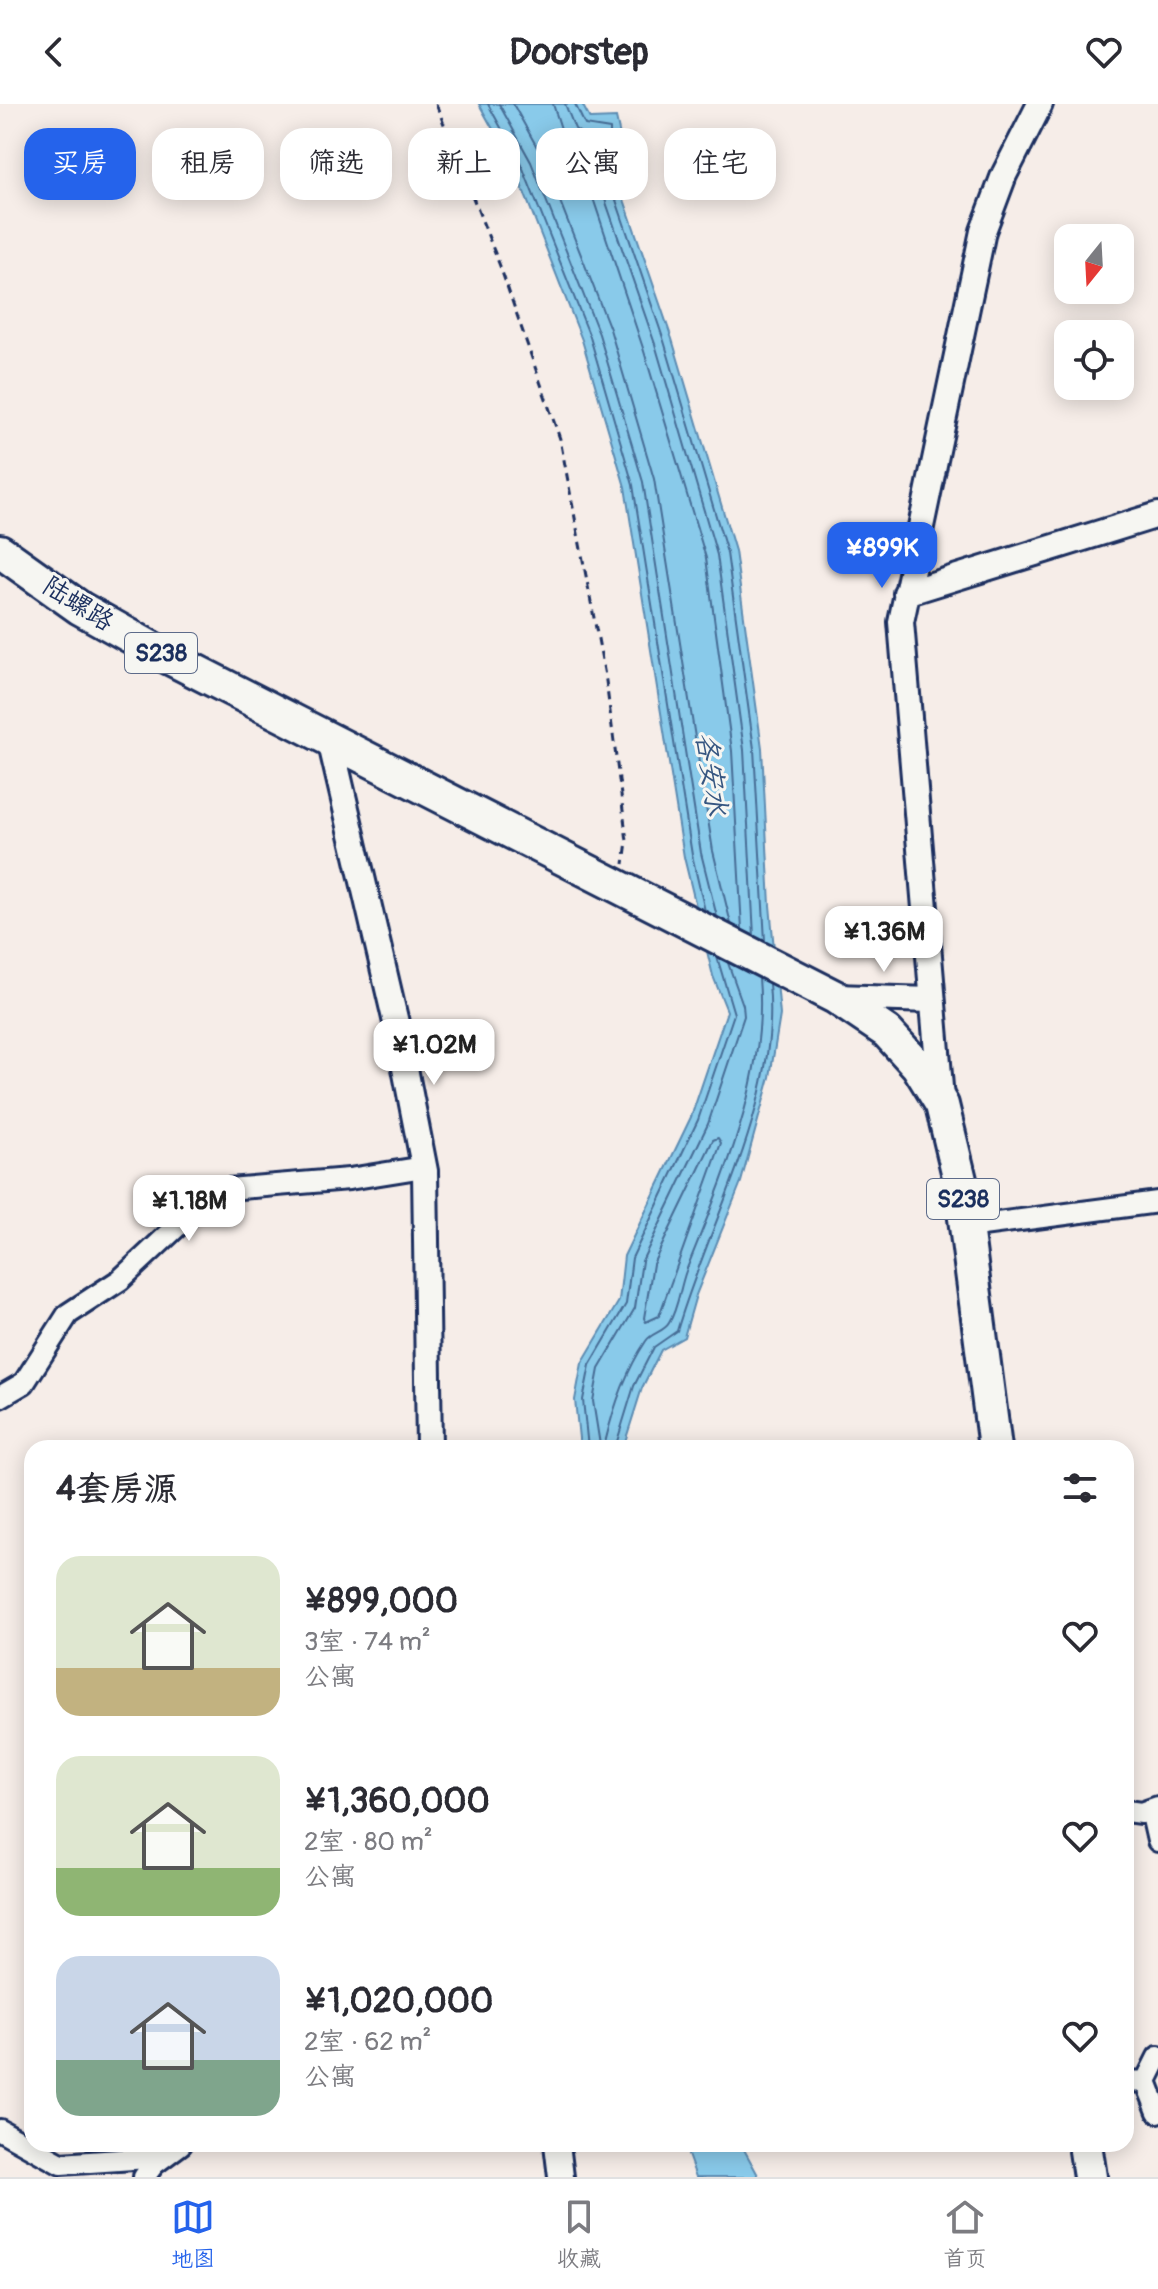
<!DOCTYPE html>
<html lang="zh">
<meta charset="utf-8">
<style>
body{margin:0;font-family:Pangolin,"LXGW WenKai TC",sans-serif;background:#f2f2f3;color:#2b2b33;height:100vh;display:flex;flex-direction:column;font-size:30px;white-space:nowrap}
*{box-sizing:border-box;margin:0}
p{font-size:26px;color:#7c7c81}
.icon{flex:none;width:44px;height:44px;fill:none;stroke:currentColor;stroke-width:2;stroke-linecap:round;stroke-linejoin:round}
.map{position:relative;flex:1;overflow:hidden}
.panel{position:absolute;left:24px;top:1336px;width:1110px;height:712px;display:flex;flex-direction:column;background:#fff;border-radius:24px;box-shadow:0 4px 20px #0003}
.panel>*{flex:none}
.guide{position:absolute;left:24px;top:24px;width:1110px;height:72px;display:flex;gap:16px}
.needle{width:52px;rotate:198deg}
.tools{position:absolute;left:1054px;top:120px;display:grid;gap:16px}
.tools a{display:grid;place-items:center;width:80px;height:80px;border-radius:16px;background:#fff;box-shadow:0 4px 20px #0003;font-size:40px}
.price{position:absolute;translate:-50% -68px;padding:0 18px;border-radius:16px;background:#fff;color:#222;font-size:26px;line-height:52px;filter:drop-shadow(0 2px 4px #0008)}
.price::after{content:'';position:absolute;left:50%;top:48px;width:24px;height:18px;margin-left:-12px;background:inherit;clip-path:polygon(0 0,100% 0,50% 100%)}
.price.current{background:#2563eb;color:#fff}
ul{padding:0;list-style:none}
li{display:flex;align-items:center;gap:24px;height:200px;padding:0 32px}
li span{display:grid;place-items:center;flex:none;width:224px;height:160px;border-radius:24px;color:#555}
li>.icon{margin-inline-start:auto}
span .icon{width:96px;height:96px;fill:#fffc;stroke-width:1}
li b{font-size:34px}
h2{display:flex;justify-content:space-between;align-items:center;height:96px;padding:0 32px;font-size:34px}
.chip{padding:0 28px;border-radius:24px;background:#fff;box-shadow:0 4px 20px #0003;font-size:28px;line-height:72px}
.chip.current{background:#2563eb;color:#fff}
header{display:flex;justify-content:space-between;align-items:center;height:104px;padding:0 32px;background:#fff;font-size:36px;font-weight:800}
.dock{display:flex;justify-content:space-around;align-items:center;height:112px;border-top:2px solid #e1e1e2;background:#fff;font-size:22px;color:#7c7c81}
.dock a{display:grid;justify-items:center;gap:4px}
.dock .current{color:#2563eb}
.map>svg:first-child{display:block}
</style>
<header><svg class="icon" aria-label="back" viewBox="0 0 24 24"><path d="M15 5l-7 7 7 7"/></svg>Doorstep<svg class="icon" aria-label="heart" viewBox="0 0 24 24"><path d="M12 20l-8-8c-3-5 5-10 8-4 3-6 11-1 8 4z"/></svg></header>
<div class="map">
<svg width="1158" height="2073" viewBox="0 0 1158 2073">
<rect width="100%" height="100%" fill="#f6ede8"/>
<filter id="ink" filterUnits="userSpaceOnUse"><feTurbulence type="fractalNoise" baseFrequency=".0125" numOctaves="2"/><feDisplacementMap in="SourceGraphic" scale="16" xChannelSelector="R" yChannelSelector="G"/><feConvolveMatrix kernelMatrix="1 2 1 2 8 2 1 2 1" color-interpolation-filters="sRGB"/></filter>
<g filter="url(#ink)">
<path fill="#89caea" stroke="#5d8cb2" stroke-width="2" d="M479,0H582L590,15L616,14L621,36L606,43L672,235L735,447L762,644L770,801L780,911L770,973L741,1078L696,1191L684,1233L661,1246L642,1284L623,1344H580L575,1296L582,1259L619,1197L624,1152L691,1013L727,907L713,872L684,753L625,383L582,236L515,65Z
M684,2040H741L759,2073H696Z"/>
<g fill="none" stroke-linecap="round" stroke-linejoin="round">
<path stroke="#476d96" stroke-width="2" d="M488,0L522,62L590,233L633,381L692,751L705,807
M499,0L531,58L599,230L643,378L701,749L717,813
M513,0L543,54L610,225L654,375L713,747L731,820
M553,0L562,28L576,43L643,244L706,454L732,647L742,825
M565,0L575,25L589,35V49L655,240L717,451L744,646L754,832
M575,0L585,21L610,25V31L600,38L599,46L664,237L727,449L754,645L765,837
M728,859L743,901L744,912L708,1020L642,1157L635,1204L599,1265L593,1297L600,1341L605,1339C613,1305 626,1267 646,1237C651,1229 664,1228 669,1219C678,1205 680,1183 686,1167C722,1076 768,974 759,874
M718,1034L721,1039L659,1212L646,1218L644,1214L653,1160L713,1036Z
M588,1344L583,1296L590,1261L626,1200L632,1154L698,1016L734,910L717,853
M615,1344L634,1282L654,1243L677,1227C709,1117 781,997 769,880"/>
<g stroke="#1b2f5e" stroke-width="26">
<path id="minor" d="M967,1123L1158,1098
M0,1293L24,1279L68,1210L120,1176L216,1086L349,1075L424,1063
M1151,1706L1158,1737
M1126,1707L1141,1709L1158,1703
M1146,1977L1158,2008
M1126,1978L1146,1977L1158,1953
M0,2026L61,2060L162,2053
M144,2073L154,2060L181,2040"/>
</g>
<g stroke="#1b2f5e" stroke-width="30">
<path id="tertiary" d="M906,489L1158,411
M330,636L397,923L425,1067L429,1344
M835,893L931,896
M941,995L901,518L983,127L1004,71L1040,0
M557,2040L561,2073"/>
</g>
<g stroke="#1b2f5e" stroke-width="38">
<path id="primary" d="M0,447L80,504L164,551L835,893L887,928L918,962L942,1001L960,1076L995,1344
M1085,2040L1090,2073"/>
</g>
<path stroke="#1b2f5e" stroke-width="3" stroke-dasharray="8 6" stroke-linecap="butt" d="M436,0L500,162L560,335L606,577L627,737L624,760"/>
<use href="#minor" stroke="#f6f6f2" stroke-width="20"/>
<use href="#tertiary" stroke="#f6f6f2" stroke-width="24"/>
<use href="#primary" stroke="#f6f6f2" stroke-width="32"/>
</g>
</g>
<g text-anchor="middle" dominant-baseline="central" stroke-width="6" stroke-linejoin="round" paint-order="stroke">
<g fill="#f6f6f2" stroke="#5d6b8a" stroke-width="2">
<rect x="125" y="529" width="72" height="40" rx="6"/>
<rect x="927" y="1075" width="72" height="40" rx="6"/>
</g>
<g font-size="24" font-weight="bold" fill="#1b2f5e">
<text x="161" y="549">S238</text>
<text x="963" y="1095">S238</text>
</g>
<g font-size="26" fill="#1b2f5e" stroke="#f6f6f2">
<text transform="translate(78 500) rotate(32)">陆螺路</text>
</g>
<g font-size="28" font-style="italic" fill="#365681" stroke="#f6f6f2">
<text transform="translate(711 670) rotate(82)">各安水</text>
</g>
</g>
</svg>
<div class="tools">
<a><svg class="needle" viewBox="-14 -14 28 28"><path d="M0-13l5 13h-10z" fill="#e53935"/><path d="M0 13l5-13h-10z" fill="#7c7c81"/></svg></a>
<a><svg class="icon" aria-label="locate" viewBox="0 0 24 24"><circle cx="12" cy="12" r="6"/><path d="M12 2v4M12 18v4M2 12h4M18 12h4"/></svg></a>
</div>
<b class="price current" style="left:882px;top:486px">¥899K</b>
<b class="price" style="left:884px;top:870px">¥1.36M</b>
<b class="price" style="left:434px;top:983px">¥1.02M</b>
<b class="price" style="left:189px;top:1139px">¥1.18M</b>
<div class="guide">
<a class="chip current">买房</a>
<a class="chip">租房</a>
<a class="chip">筛选</a>
<a class="chip">新上</a>
<a class="chip">公寓</a>
<a class="chip">住宅</a>
</div>
<section class="panel">
<h2>4套房源<svg class="icon" aria-label="filters" viewBox="0 0 24 24"><path d="M4 7h16M4 17h16"/><circle cx="9" cy="7" r="2"/><circle cx="15" cy="17" r="2"/></svg></h2>
<ul>
<li><span style="background:linear-gradient(#dfe7d0 70%,#c2b280 0)"><svg class="icon" aria-label="home" viewBox="0 0 24 24"><path d="M3 11l9-7 9 7M6 9v11h12V9"/></svg></span><div><b>¥899,000</b><p>3室 · 74 m²</p><p>公寓</p></div><svg class="icon" aria-label="heart" viewBox="0 0 24 24"><path d="M12 20l-8-8c-3-5 5-10 8-4 3-6 11-1 8 4z"/></svg></li>
<li><span style="background:linear-gradient(#dfe7d0 70%,#8fb573 0)"><svg class="icon" aria-label="home" viewBox="0 0 24 24"><path d="M3 11l9-7 9 7M6 9v11h12V9"/></svg></span><div><b>¥1,360,000</b><p>2室 · 80 m²</p><p>公寓</p></div><svg class="icon" aria-label="heart" viewBox="0 0 24 24"><path d="M12 20l-8-8c-3-5 5-10 8-4 3-6 11-1 8 4z"/></svg></li>
<li><span style="background:linear-gradient(#c9d6e8 65%,#7fa58c 0)"><svg class="icon" aria-label="home" viewBox="0 0 24 24"><path d="M3 11l9-7 9 7M6 9v11h12V9"/></svg></span><div><b>¥1,020,000</b><p>2室 · 62 m²</p><p>公寓</p></div><svg class="icon" aria-label="heart" viewBox="0 0 24 24"><path d="M12 20l-8-8c-3-5 5-10 8-4 3-6 11-1 8 4z"/></svg></li>
</ul>
</section>
</div>
<nav class="dock">
<a class="current"><svg class="icon" aria-label="map" viewBox="0 0 24 24"><path d="M3 6l6-2 6 2 6-2v14l-6 2-6-2-6 2zM9 4v14M15 6v14"/></svg>地图</a>
<a><svg class="icon" aria-label="saved" viewBox="0 0 24 24"><path d="M7 4h10v16l-5-4-5 4z"/></svg>收藏</a>
<a><svg class="icon" aria-label="home" viewBox="0 0 24 24"><path d="M3 11l9-7 9 7M6 9v11h12V9"/></svg>首页</a>
</nav>
